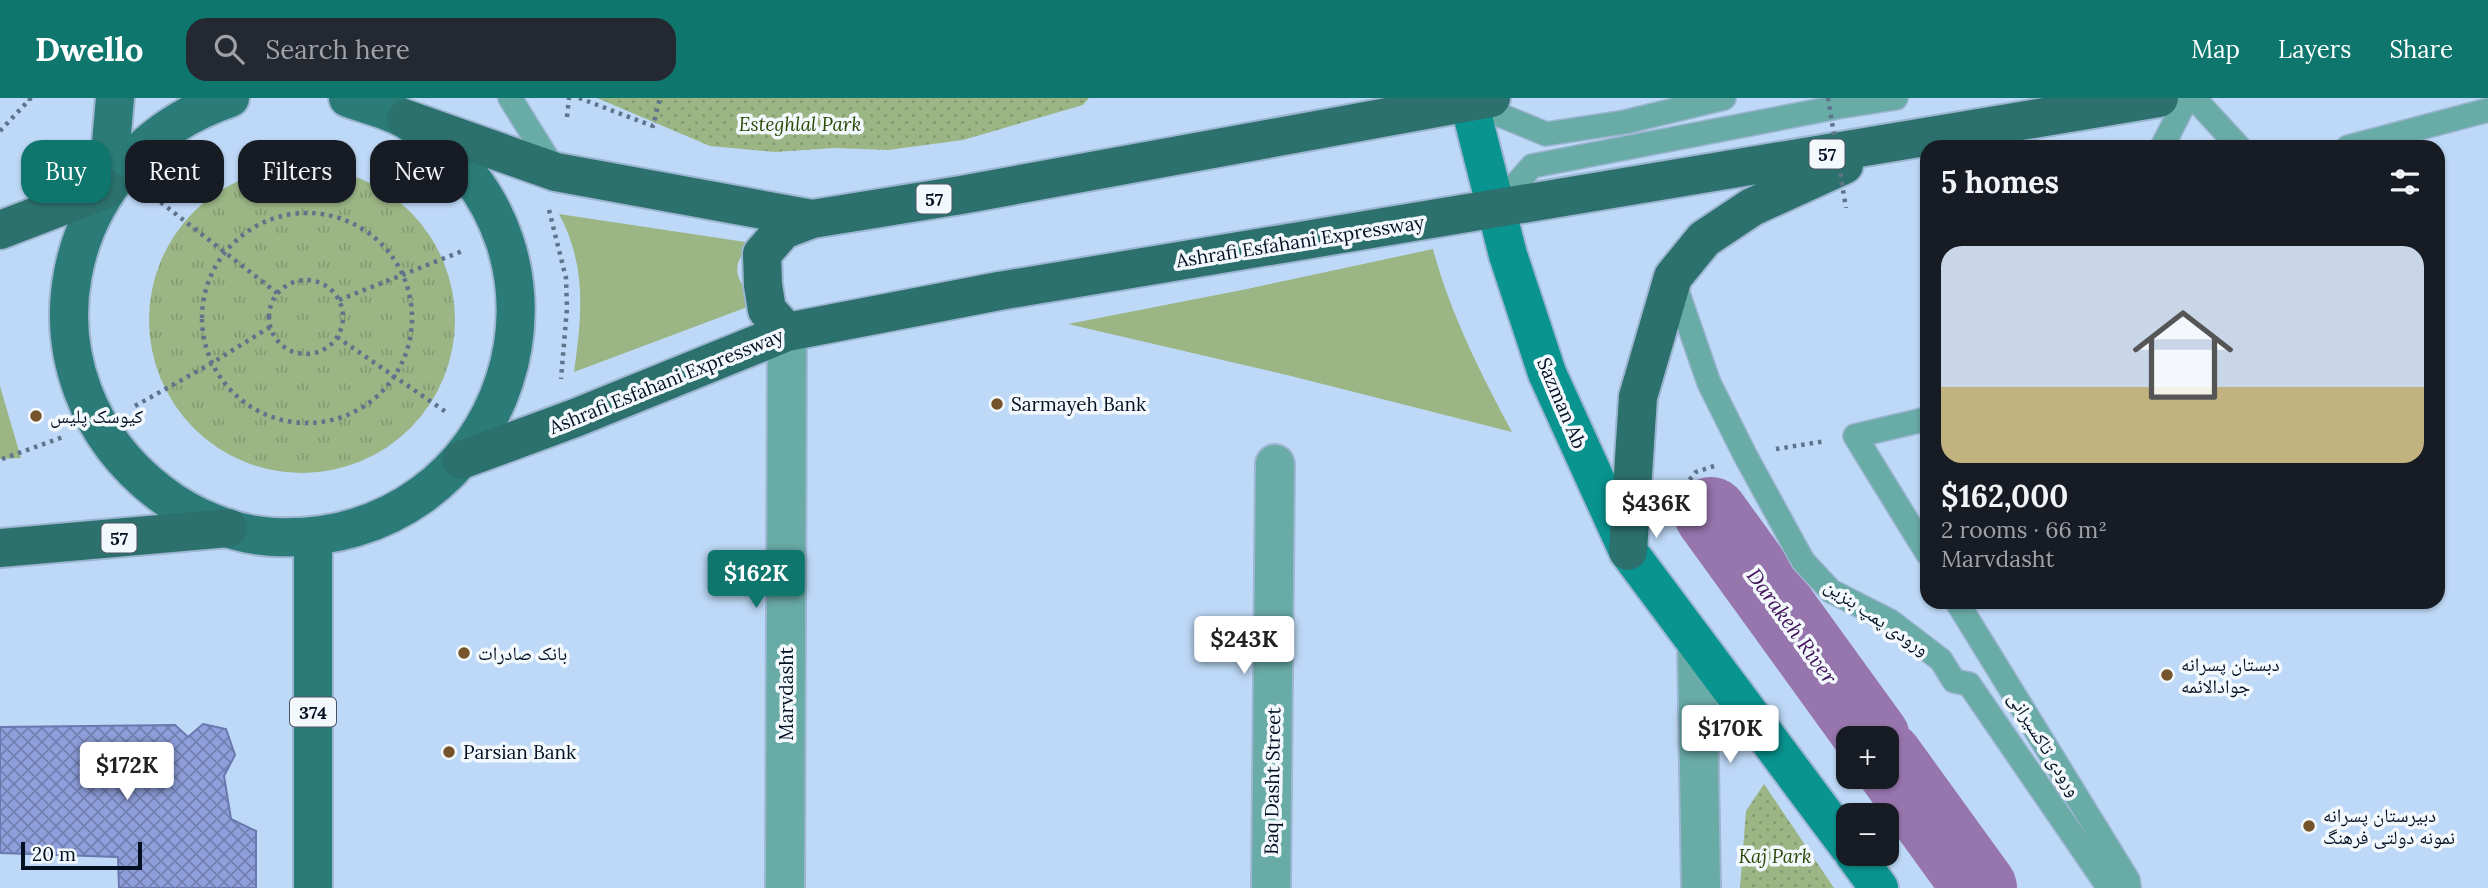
<!DOCTYPE html>
<meta charset="utf-8">
<style>
body{margin:0;font-family:Lora,"Noto Naskh Arabic",serif;background:#242831;color:#f1f3f6;height:100vh;display:flex;flex-direction:column;font-size:26px;white-space:nowrap}
*{box-sizing:border-box;margin:0}
p{font-size:23px;color:#9ea1a6}
.icon{flex:none;width:38px;height:38px;fill:none;stroke:currentColor;stroke-width:2;stroke-linecap:round;stroke-linejoin:round}
.map{position:relative;flex:1;overflow:hidden}
.sheet{position:absolute;left:1920px;top:42px;width:525px;height:469px;display:flex;flex-direction:column;background:#171b24;border-radius:21px;box-shadow:0 2px 5px #0004}
.sheet>*{flex:none}
.banner{position:absolute;left:21px;top:42px;width:665px;height:63px;display:flex;gap:14px}
.buttons{position:absolute;left:1836px;top:628px;display:grid;gap:14px}
.buttons a{display:grid;place-items:center;width:63px;height:63px;border-radius:14px;background:#171b24;box-shadow:0 2px 5px #0004;font-size:35px}
.scale{position:absolute;left:21px;bottom:18px;width:121px;box-sizing:border-box;padding-left:7px;border:4px solid #021022;border-top:0;font-size:19px;line-height:24px;white-space:nowrap;color:#021022;-webkit-text-stroke:5px #f3f8fd;paint-order:stroke}
.price{position:absolute;translate:-50% -60px;padding:0 16px;border-radius:7px;background:#fff;color:#222;font-size:23px;line-height:46px;filter:drop-shadow(0 2px 4px #0008)}
.price::after{content:'';position:absolute;left:50%;top:42px;width:21px;height:16px;margin-left:-10px;background:inherit;clip-path:polygon(0 0,100% 0,50% 100%)}
.price.active{background:#0f766e;color:#fff}
ul{padding:0;list-style:none}
li{display:grid;align-content:center;gap:14px;height:371px;padding:0 21px}
li+li{border-top:2px solid #363941}
li span{display:grid;place-items:center;height:217px;border-radius:21px;color:#555}
li>.icon{margin-inline-start:auto}
span .icon{width:126px;height:126px;fill:#fffc;stroke-width:1}
li b{font-size:30px}
h2{display:flex;justify-content:space-between;align-items:center;height:84px;padding:0 21px;font-size:30px}
.tag{padding:0 24px;border-radius:21px;background:#171b24;box-shadow:0 2px 5px #0004;font-size:24px;line-height:63px}
.tag.active{background:#0f766e;color:#fff}
header{display:flex;align-items:center;gap:42px;box-sizing:border-box;height:98px;padding:0 35px;background:#0f766e;color:#fff}
header strong{font-size:33px}
nav{display:flex;gap:38px;margin-inline-start:auto;font-size:24px}
.search{width:490px;height:63px;background:#242831;display:flex;align-items:center;gap:18px;box-sizing:border-box;padding:0 24px;border-radius:21px;color:#9ea1a6;font-size:26px}
.map>svg:first-child{display:block}
</style>
<header>
<strong>Dwello</strong>
<div class="search"><svg class="icon" aria-label="search" viewBox="0 0 24 24"><circle cx="10" cy="10" r="6"/><path d="M15 15l6 6"/></svg>Search here</div>
<nav><a>Map</a><a>Layers</a><a>Share</a></nav>
</header>
<div class="map">
<svg width="2488" height="790" viewBox="0 0 2488 790">
<defs>
<pattern id="grass-tufts" width="24" height="20" patternUnits="userSpaceOnUse" patternTransform="scale(1.75)"><rect width="24" height="20" fill="#9bb585"/><path d="M3 7l-1-3M5 7V3M7 7l1-3M15 17l-1-3M17 17v-4M19 17l1-3" fill="none" stroke="#849b73"/></pattern>
<pattern id="park-dots" width="8" height="8" patternUnits="userSpaceOnUse" patternTransform="scale(1.75)"><rect width="8" height="8" fill="#9bb585"/><path d="M2 2h.1M6 6h.1" fill="none" stroke="#849b73" stroke-width="1.8" stroke-linecap="round"/></pattern>
<pattern id="building-cross-hatch" width="8" height="8" patternUnits="userSpaceOnUse" patternTransform="scale(1.75)"><rect width="8" height="8" fill="#8e9fdb"/><path d="M0 0l8 8M0 8l8-8" fill="none" stroke="#7280b1"/></pattern>
</defs>
<rect width="100%" height="100%" fill="#bed9f7"/>
<path fill="url(#grass-tufts)" d="M149 222a153 153 0 1 1 306 0a153 153 0 1 1-306 0Z"/>
<path fill="url(#park-dots)" d="M597,0H1089L1083,7L963,42L888,52L834,50L775,54L710,48Z
M1764,686L1834,790H1740L1746,713Z"/>
<path fill="#9bb585" d="M559,116L752,145C727,169 737,184 758,205L574,274C582,217 587,168 559,116Z
M1433,151C1450,215 1481,276 1512,334L1291,278L1068,226L1247,191Z
M0,288L21,360L0,361Z"/>
<g fill="none" stroke-linecap="round" stroke-linejoin="round">
<path stroke="#9775ad" stroke-width="74" d="M1711,416L1873,640
M1886,660L1980,790"/>
</g>
<path fill="url(#building-cross-hatch)" stroke="#6978ae" stroke-width="2" d="M203,626L226,631L235,657L224,678L231,721L256,733V790H119L118,759L0,755V629L175,627L188,639Z"/>
<g fill="none" stroke-linecap="round" stroke-linejoin="round">
<g stroke="#9cb5d1" stroke-width="26">
<path id="service" d="M510,0L556,74
M2194,0L2239,49
M1471,5L1546,36L1625,24L1724,0
M2162,49L2187,0
M2348,49L2488,12
M1495,110L1532,68L1838,9L1896,0
M1674,184L1709,285L1745,357L1803,463L1831,493L1890,523L1941,562L1954,583L1969,586L2109,790
M1927,321L1855,338L1927,455
M1957,504L2128,782L2129,790"/>
</g>
<g stroke="#9cb5d1" stroke-width="42">
<path id="minor" d="M1697,546L1701,790
M785,790L787,234
M1271,790L1275,366"/>
</g>
<g stroke="#9cb5d1" stroke-width="42">
<path id="secondary" d="M1468,0L1508,157L1547,275L1628,453L1848,748
M1854,756L1879,790"/>
</g>
<g stroke="#9cb5d1" stroke-width="42">
<path id="primary" d="M230,0C54,59 10,280 160,395C191,419 234,437 273,439C510,450 608,150 408,23C391,12 367,7 348,0
M107,91L115,0
M313,438V790"/>
</g>
<g stroke="#9cb5d1" stroke-width="42">
<path id="trunk" d="M406,21L556,74L812,121L961,97L1491,0
M0,132L107,91
M787,234L767,212L763,187L762,156L783,132L812,121
M461,362L575,320L787,234L999,193L2159,0
M0,450L228,430
M1628,453L1638,299L1673,179L1704,141L1752,109L1844,67"/>
</g>
<path stroke="#5f738b" stroke-width="4.5" stroke-dasharray="3.5 5" stroke-linecap="butt" d="M579,0L653,28L660,0
M567,19L569,0
M0,33L30,1L27,0
M154,99L277,195
M549,112L566,180L567,210L561,281
M202 220a105 105 0 1 1 210 0a105 105 0 1 1-210 0Z
M269 219a37 37 0 1 1 74 0a37 37 0 1 1-74 0Z
M339,202L465,152
M337,239L446,314
M135,308L212,265L270,229
M1776,351L1826,343
M2,361L63,339
M1673,401L1696,374L1714,368"/>
<use href="#service" stroke="#69aba7" stroke-width="23"/>
<use href="#minor" stroke="#69aba7" stroke-width="38"/>
<use href="#secondary" stroke="#099490" stroke-width="38"/>
<use href="#primary" stroke="#2b7b78" stroke-width="38"/>
<use href="#trunk" stroke="#2c716e" stroke-width="38"/>
<path stroke="#5f738b" stroke-width="4.5" stroke-dasharray="3.5 5" stroke-linecap="butt" d="M1828,0L1846,110"/>
</g>
<g fill="#75542b" stroke="#f3f8fd" stroke-width="2.5">
<circle cx="997" cy="306" r="7"/>
<circle cx="36" cy="318" r="7"/>
<circle cx="464" cy="555" r="7"/>
<circle cx="2167" cy="577" r="7"/>
<circle cx="449" cy="654" r="7"/>
<circle cx="2309" cy="728" r="7"/>
</g>
<g text-anchor="middle" dominant-baseline="central" stroke-width="7" stroke-linejoin="round" paint-order="stroke">
<g fill="#f3f8fd" stroke="#4a5664" stroke-width="2">
<rect x="1809.5" y="41.5" width="35" height="29" rx="5"/>
<rect x="916.5" y="86.5" width="35" height="29" rx="5"/>
<rect x="101.5" y="425.5" width="35" height="29" rx="5"/>
<rect x="290" y="599.5" width="46" height="29" rx="5"/>
</g>
<g font-size="18" font-weight="bold" fill="#021022">
<text x="1827" y="56">57</text>
<text x="934" y="101">57</text>
<text x="119" y="440">57</text>
<text x="313" y="614">374</text>
</g>
<g font-size="19" font-style="italic" fill="#2a4804" stroke="#f3f8fd">
<text x="800" y="26">Esteghlal Park</text>
<text x="1775" y="758">Kaj Park</text>
</g>
<g font-size="19" fill="#021022" stroke="#f3f8fd">
<text transform="translate(1300 143) rotate(-9)">Ashrafi Esfahani Expressway</text>
<text transform="translate(666 283) rotate(-22)">Ashrafi Esfahani Expressway</text>
<text transform="translate(1562 305) rotate(67)">Sazman Ab</text>
<text transform="translate(1877 519) rotate(34)">ورودی پمپ بنزین</text>
<text transform="translate(786 596) rotate(-90)">Marvdasht</text>
<text transform="translate(2045 646) rotate(58)">ورودی تاکسیرانی</text>
<text transform="translate(1272 683) rotate(-89)">Baq Dasht Street</text>
</g>
<g font-size="19" fill="#021022" stroke="#f3f8fd" text-anchor="start">
<text x="1011" y="306">Sarmayeh Bank</text>
<text x="50" y="318">کیوسک پلیس</text>
<text x="478" y="555">بانک صادرات</text>
<text x="2181" y="566">دبستان پسرانه<tspan x="2181" dy="22">جوادالائمه</tspan></text>
<text x="463" y="654">Parsian Bank</text>
<text x="2323" y="717">دبيرستان پسرانه<tspan x="2323" dy="22">نمونه دولتی فرهنگ</tspan></text>
</g>
<g font-size="21" font-style="italic" fill="#421459" stroke="#f3f8fd">
<text transform="translate(1792 528) rotate(54)">Darakeh River</text>
</g>
</g>
</svg>
<div class="buttons">
<a>+</a>
<a>−</a>
</div>
<div class="scale">20 m</div>
<b class="price" style="left:1656px;top:442px">$436K</b>
<b class="price active" style="left:756px;top:512px">$162K</b>
<b class="price" style="left:1244px;top:578px">$243K</b>
<b class="price" style="left:1730px;top:667px">$170K</b>
<b class="price" style="left:127px;top:704px">$172K</b>
<div class="banner">
<a class="tag active">Buy</a>
<a class="tag">Rent</a>
<a class="tag">Filters</a>
<a class="tag">New</a>
</div>
<section class="sheet">
<h2>5 homes<svg class="icon" aria-label="filters" viewBox="0 0 24 24"><path d="M4 7h16M4 17h16"/><circle cx="9" cy="7" r="2"/><circle cx="15" cy="17" r="2"/></svg></h2>
<ul>
<li><span style="background:linear-gradient(#c9d6e8 65%,#c2b280 0)"><svg class="icon" aria-label="home" viewBox="0 0 24 24"><path d="M3 11l9-7 9 7M6 9v11h12V9"/></svg></span><div><b>$162,000</b><p>2 rooms · 66 m²</p><p>Marvdasht</p></div></li>
</ul>
</section>
</div>
